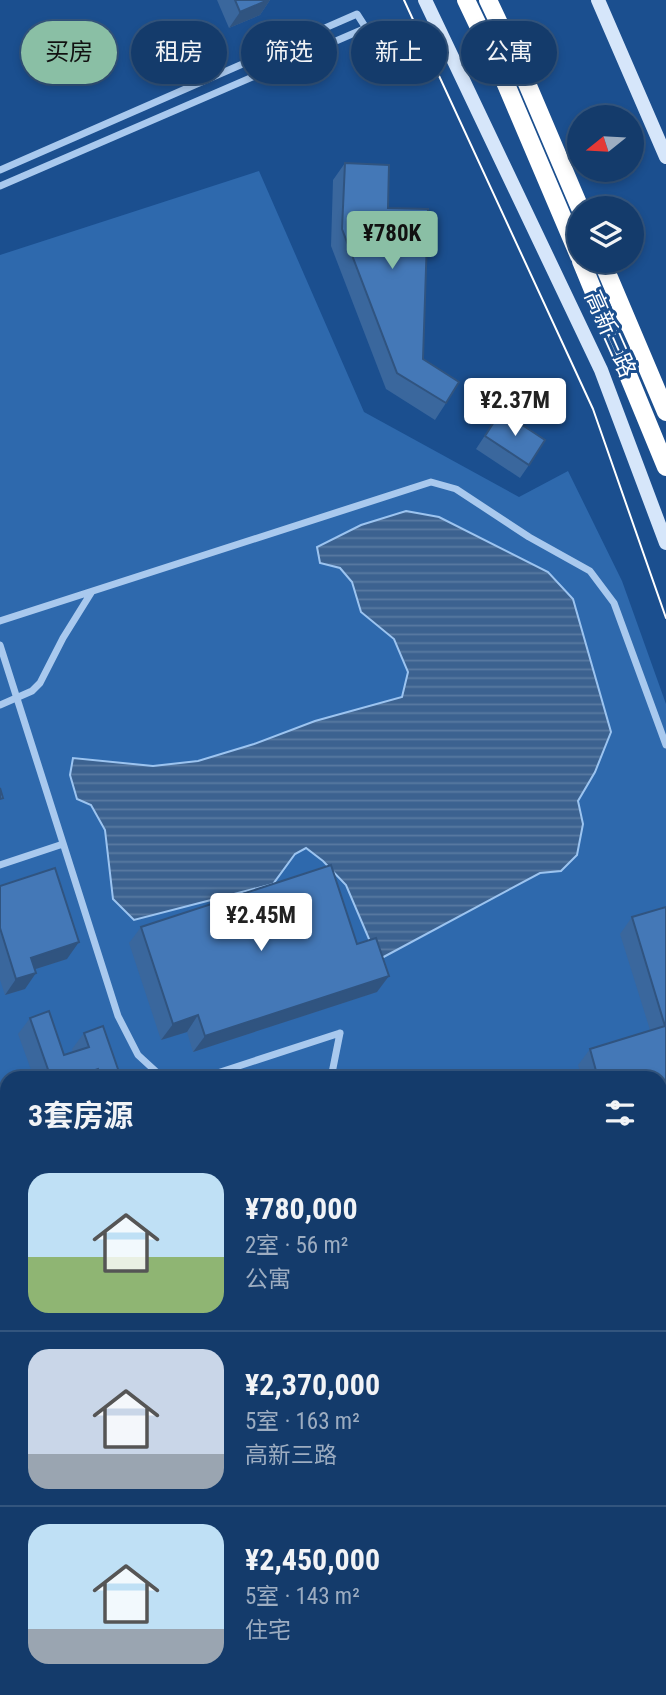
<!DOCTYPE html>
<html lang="zh">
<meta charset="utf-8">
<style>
body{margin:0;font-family:"Roboto Condensed","Noto Sans SC",sans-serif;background:#1d4271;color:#f1f3f6;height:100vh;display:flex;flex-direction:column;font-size:26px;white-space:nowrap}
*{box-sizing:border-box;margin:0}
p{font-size:23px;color:#9dadc1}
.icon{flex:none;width:38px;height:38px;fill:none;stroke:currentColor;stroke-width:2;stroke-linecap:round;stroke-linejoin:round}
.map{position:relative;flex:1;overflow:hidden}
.panel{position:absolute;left:0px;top:1071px;width:667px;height:625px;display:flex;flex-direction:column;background:#143b6b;border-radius:21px 21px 0 0;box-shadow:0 4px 10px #0003,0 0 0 2px #33557e}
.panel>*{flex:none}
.banner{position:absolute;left:21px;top:21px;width:625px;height:63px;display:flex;gap:14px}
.needle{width:46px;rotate:252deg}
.fabs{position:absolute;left:567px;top:105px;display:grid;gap:14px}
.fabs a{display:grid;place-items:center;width:77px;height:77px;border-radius:50%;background:#143b6b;box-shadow:0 4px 10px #0003,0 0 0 2px #33557e;font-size:35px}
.price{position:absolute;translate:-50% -60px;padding:0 16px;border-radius:7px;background:#fff;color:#222;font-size:23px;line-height:46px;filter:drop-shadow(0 2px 4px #0008)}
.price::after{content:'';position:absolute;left:50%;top:42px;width:21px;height:16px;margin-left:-10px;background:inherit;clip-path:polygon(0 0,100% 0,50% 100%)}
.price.selected{background:#8abfa5;color:#111}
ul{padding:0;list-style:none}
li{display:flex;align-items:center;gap:21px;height:175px;padding:0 28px}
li+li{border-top:2px solid #33557e}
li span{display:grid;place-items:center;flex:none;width:196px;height:140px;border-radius:21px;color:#555}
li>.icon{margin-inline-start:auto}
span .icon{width:84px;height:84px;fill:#fffc;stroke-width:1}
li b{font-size:30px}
h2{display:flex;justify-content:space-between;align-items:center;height:84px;padding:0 28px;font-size:30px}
.tag{padding:0 24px;border-radius:32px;background:#143b6b;box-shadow:0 4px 10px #0003,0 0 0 2px #33557e;font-size:24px;line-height:63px}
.tag.selected{background:#8abfa5;color:#111}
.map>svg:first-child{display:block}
</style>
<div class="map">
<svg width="666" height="1695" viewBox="0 0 666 1695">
<defs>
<pattern id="water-rules" width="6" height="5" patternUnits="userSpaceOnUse" patternTransform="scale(1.75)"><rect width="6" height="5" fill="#3c6290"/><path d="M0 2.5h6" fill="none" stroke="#597aa1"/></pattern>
</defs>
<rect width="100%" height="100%" fill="#1b4f8f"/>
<path fill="#2e69ad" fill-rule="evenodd" d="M259,171L364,412L519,497L568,471L622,581L666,704V1695H0V255ZM7,1078H660V1689H7Z"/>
<path fill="url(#water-rules)" stroke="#9cc4f0" stroke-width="2" d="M406,511L439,517L548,572L573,599L611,732L595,772L578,801L583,824L577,855L561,871L540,873L378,960L346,885L323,861L306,848L295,854L273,884L134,920L113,899L105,830L91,805L77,799L70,775L73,758L153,766L198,761L254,744L315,721L402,697L408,672L394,639L361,612L352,582L340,568L320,563L317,547L361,525Z"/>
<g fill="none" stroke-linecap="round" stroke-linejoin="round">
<path stroke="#a9c9ee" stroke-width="5" d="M323,1689L325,1695
M457,1695L476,1689"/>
<path stroke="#a9c9ee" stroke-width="7" d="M0,170L357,14L366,28L0,186
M0,621L431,482L456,489L529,537L590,571L614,603L666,745
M0,645L118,1016L138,1055L163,1078
M0,705L32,691L40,683L63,638L91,593
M0,865L63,844
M202,1078L340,1033
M331,1078L340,1033
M0,1248L7,1245
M0,1281L7,1305
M660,1378L666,1376
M0,1553L7,1551
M0,1630L7,1627
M625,1689L630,1695"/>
<path stroke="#d6e6fa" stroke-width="14" d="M425,0L601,370L666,543
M598,0L666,157"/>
<path stroke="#fff" stroke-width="18" d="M466,0L505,82L579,256
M488,0L523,74L580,208
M581,261L666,467
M602,261L666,412"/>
<path stroke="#fff" stroke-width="2" d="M404,0L593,409L666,618"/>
</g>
<path fill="#3a679d" d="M217,0H270L260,15L229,28Z
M345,163L423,359L446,403L435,420L386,389L331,246L333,180Z
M501,411L529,465L520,478L476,449Z
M0,886L67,959L35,969L25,989L5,995L0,980Z
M666,907V1330L660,1332V1078H582L578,1065L590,1049L650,1030L620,934L632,917Z
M141,927L357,944L377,992L193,1052L187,1032L161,1040L129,943Z
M30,1018L64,1055L73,1052L72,1049L84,1033L115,1078H34L18,1034Z
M7,1116V1204L0,1184V1119Z
M666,1546V1607L663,1599L660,1600V1548Z
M356,1689H423L404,1695H358Z"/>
<path fill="#305480" d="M268,0H270L260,15L229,28L240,12Z
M79,942L67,959L20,974L31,958Z
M36,973L25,989L5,995L16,979Z
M389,976L377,992L193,1052L205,1036Z
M198,1015L187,1032L161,1040L173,1024Z
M98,1069L91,1078H72Z
M119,1072L115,1078H103Z
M666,1322V1330L660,1332V1331Z
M7,1408V1421L0,1423V1410Z
M7,1506V1519L0,1521V1508Z
M666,1507V1520L660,1522V1510Z
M666,1586V1595L663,1599L660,1600V1588Z
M383,1689H423L404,1695H371L374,1692Z"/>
<path fill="#4478b7" stroke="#305480" stroke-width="2" d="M235,0H268L240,12Z
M345,163L389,165L388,208L428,209L423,359L459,382L446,403L397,373L342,229Z
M501,411L545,440L529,465L485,436Z
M0,788L3,798L0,799Z
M331,865L357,944L376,938L389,976L205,1036L198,1015L173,1024L141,927Z
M55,868L79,942L31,958L36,973L16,979L0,928V886Z
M666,907V1299L660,1279V1078H598L590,1049L665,1026L632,917Z
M49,1011L64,1055L89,1047L84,1033L103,1026L119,1072L101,1078L98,1069L72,1078H51L30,1018Z
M7,1116V1154L0,1134V1119Z
M7,1338V1408L0,1410V1341Z
M666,1420V1507L660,1510V1422Z
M7,1468V1506L0,1508V1470Z
M666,1546V1586L660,1588V1548Z"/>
<g text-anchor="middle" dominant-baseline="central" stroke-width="6" stroke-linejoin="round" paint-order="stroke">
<g font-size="23" fill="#fff" stroke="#1b4f8f">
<text transform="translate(610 334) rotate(66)">高新三路</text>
</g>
</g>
</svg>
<div class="fabs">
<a><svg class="needle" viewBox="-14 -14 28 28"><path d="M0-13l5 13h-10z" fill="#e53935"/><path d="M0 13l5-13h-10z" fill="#9dadc1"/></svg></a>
<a><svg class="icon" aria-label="layers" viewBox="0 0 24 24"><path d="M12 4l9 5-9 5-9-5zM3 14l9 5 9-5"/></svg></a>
</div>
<b class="price selected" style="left:392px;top:271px">¥780K</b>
<b class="price" style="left:515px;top:438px">¥2.37M</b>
<b class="price" style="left:261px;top:953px">¥2.45M</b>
<div class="banner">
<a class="tag selected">买房</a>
<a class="tag">租房</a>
<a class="tag">筛选</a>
<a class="tag">新上</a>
<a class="tag">公寓</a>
</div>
<section class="panel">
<h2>3套房源<svg class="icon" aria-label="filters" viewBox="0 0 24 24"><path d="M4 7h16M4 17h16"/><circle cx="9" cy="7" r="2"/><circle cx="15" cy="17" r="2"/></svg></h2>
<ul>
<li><span style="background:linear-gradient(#bfe0f5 60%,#8fb573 0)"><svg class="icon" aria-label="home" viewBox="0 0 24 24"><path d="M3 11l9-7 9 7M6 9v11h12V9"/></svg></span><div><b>¥780,000</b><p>2室 · 56 m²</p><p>公寓</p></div></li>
<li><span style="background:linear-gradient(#c9d6e8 75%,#9aa5b1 0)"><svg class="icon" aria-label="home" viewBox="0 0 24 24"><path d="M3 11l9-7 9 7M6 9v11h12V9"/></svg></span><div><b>¥2,370,000</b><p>5室 · 163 m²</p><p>高新三路</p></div></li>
<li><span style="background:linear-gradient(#bfe0f5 75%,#9aa5b1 0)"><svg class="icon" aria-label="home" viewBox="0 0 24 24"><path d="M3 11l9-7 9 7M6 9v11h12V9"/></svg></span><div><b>¥2,450,000</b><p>5室 · 143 m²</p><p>住宅</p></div></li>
</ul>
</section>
</div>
